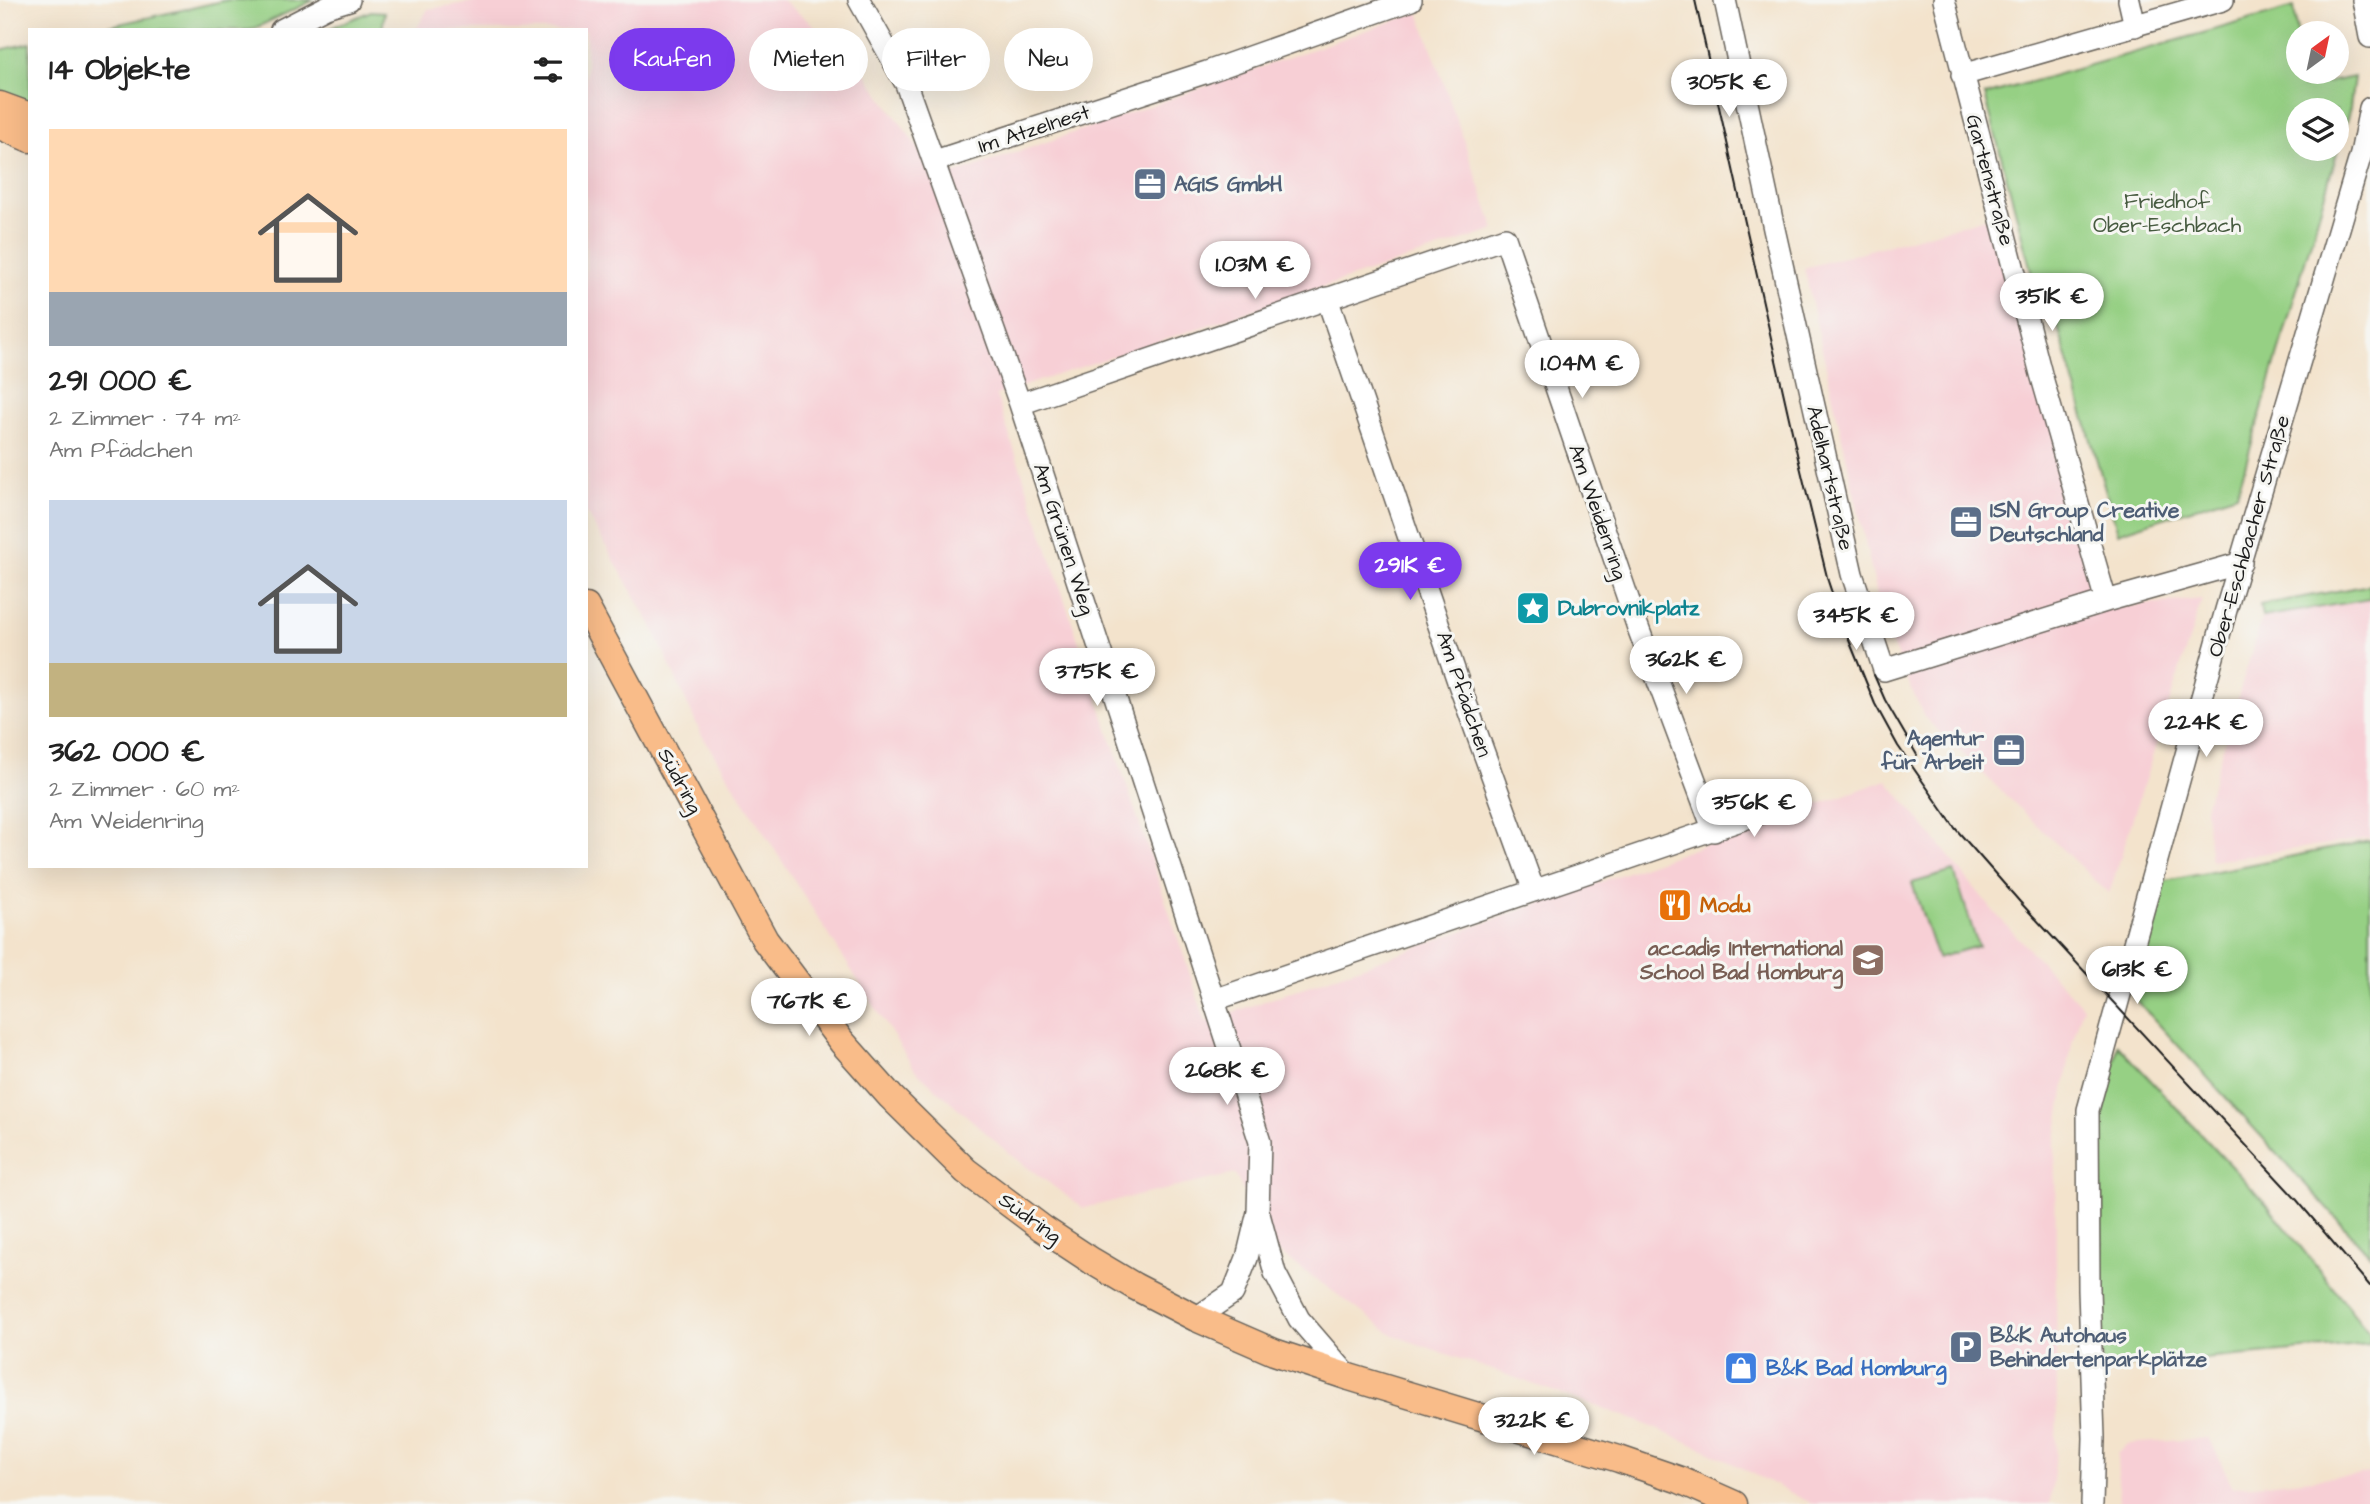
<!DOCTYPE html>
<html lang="de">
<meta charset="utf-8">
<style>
body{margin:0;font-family:"Architects Daughter",sans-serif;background:#f2f2f2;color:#222;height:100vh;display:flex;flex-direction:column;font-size:26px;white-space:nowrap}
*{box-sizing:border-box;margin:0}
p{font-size:23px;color:#767676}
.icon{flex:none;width:38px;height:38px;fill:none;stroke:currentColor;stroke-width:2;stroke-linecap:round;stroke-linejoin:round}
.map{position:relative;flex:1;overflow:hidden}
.details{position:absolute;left:28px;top:28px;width:560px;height:840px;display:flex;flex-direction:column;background:#fff;border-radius:0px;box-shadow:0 7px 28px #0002}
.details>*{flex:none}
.hud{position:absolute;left:609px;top:28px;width:665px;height:63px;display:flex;gap:14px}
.needle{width:46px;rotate:33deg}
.tools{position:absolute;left:2286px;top:21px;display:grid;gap:14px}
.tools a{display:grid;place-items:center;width:63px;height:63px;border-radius:50%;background:#fff;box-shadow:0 7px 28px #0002;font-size:35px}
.price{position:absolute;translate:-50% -60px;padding:0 16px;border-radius:24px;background:#fff;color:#222;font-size:23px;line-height:46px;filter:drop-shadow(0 2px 4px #0008)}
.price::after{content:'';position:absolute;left:50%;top:42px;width:21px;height:16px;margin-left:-10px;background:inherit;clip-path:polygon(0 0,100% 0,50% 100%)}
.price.active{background:#7c3aed;color:#fff}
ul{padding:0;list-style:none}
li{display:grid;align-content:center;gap:14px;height:371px;padding:0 21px}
li span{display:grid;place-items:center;height:217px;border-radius:0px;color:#555}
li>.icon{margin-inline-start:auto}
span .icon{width:126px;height:126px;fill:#fffc;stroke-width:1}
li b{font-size:30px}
h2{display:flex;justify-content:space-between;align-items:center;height:84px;padding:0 21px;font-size:30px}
.tag{padding:0 24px;border-radius:32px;background:#fff;box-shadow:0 7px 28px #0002;font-size:24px;line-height:63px}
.tag.active{background:#7c3aed;color:#fff}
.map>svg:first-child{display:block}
</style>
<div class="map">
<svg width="2370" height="1504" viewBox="0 0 2370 1504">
<rect width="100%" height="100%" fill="#f6f6f2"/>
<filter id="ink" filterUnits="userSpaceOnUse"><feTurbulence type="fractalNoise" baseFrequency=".0143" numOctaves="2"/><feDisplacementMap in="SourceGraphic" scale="14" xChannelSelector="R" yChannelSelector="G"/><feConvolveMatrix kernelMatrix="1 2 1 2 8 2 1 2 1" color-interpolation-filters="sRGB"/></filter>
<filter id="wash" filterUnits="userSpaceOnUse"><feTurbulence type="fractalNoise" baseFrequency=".00686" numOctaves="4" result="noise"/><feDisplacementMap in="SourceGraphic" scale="28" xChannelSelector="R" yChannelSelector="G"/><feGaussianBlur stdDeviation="1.57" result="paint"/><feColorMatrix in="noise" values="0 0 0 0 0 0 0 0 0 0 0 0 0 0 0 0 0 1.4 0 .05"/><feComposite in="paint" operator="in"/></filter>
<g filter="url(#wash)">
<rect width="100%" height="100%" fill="#f3e3cc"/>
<path fill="#f7cfd5" d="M485,0H782L853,56L940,179L1419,12L1495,230L996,395L1206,1022L1887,780L1995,913L2083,1007L2072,1043L2055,1144L2057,1416L2055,1463L2050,1504H1813L1706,1450L1630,1418L1395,1336L1270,1246L1235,1174L1083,1208L1012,1156L915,1070L701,734L651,624L586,512V30H416L428,9Z
M2008,212L2110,608L2202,599L2109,894L1924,717L1884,626L1804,268Z
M2370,599V838L2211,861L2205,808L2262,617Z
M2209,1438L2233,1487L2370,1473V1504H2119L2117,1454L2127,1444Z"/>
<path fill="#96d084" stroke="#597650" stroke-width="2" fill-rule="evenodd" d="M227,0H314L251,30H92Z
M2294,7L2298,40V72H2301L2303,87L2354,77L2350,108L2237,494L2118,533L2051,303L2040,305L1985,95ZM2298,110H2336V149H2298Z
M371,11L385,12L382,30H326Z
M30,43V109L0,98V50Z
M2370,585V599L2262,617L2260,605Z
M2370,841V1255L2130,993L2160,882Z
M1954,871L1978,946L1937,958L1912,883Z
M2118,1045L2268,1206L2370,1334V1344L2102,1368L2100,1126Z"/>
</g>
<g filter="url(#ink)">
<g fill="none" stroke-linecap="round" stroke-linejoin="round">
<g stroke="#67625a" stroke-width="24">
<path id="minor" d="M859,0L906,84L1020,404L1260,1142L1258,1212L1247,1258L1233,1293L1196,1318
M1725,0L1774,229L1852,574L1884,670L2106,601L2241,563
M1944,0L2041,374L2106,601
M2129,0L2135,26
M2363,0L2370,37
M281,30L326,7L349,0
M1962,75L2223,0
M935,161L1207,72L1411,0
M1327,298L1460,687L1534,891
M1020,404L1505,238L1637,625L1714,831
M1214,1000L1779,807
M1259,1214L1275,1273L1299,1319L1349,1377
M2092,1504L2094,1438L2089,1290L2088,1110L2226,610L2361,154L2370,108"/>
</g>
<g stroke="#67625a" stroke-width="29">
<path id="major" d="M0,105L30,116
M0,126L30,139
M586,607L765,940L842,1042L891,1097L966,1171L1042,1228L1092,1261L1134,1286L1196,1318L1274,1352L1349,1377L1619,1459L1680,1480L1734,1504"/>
</g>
<use href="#minor" stroke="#fff" stroke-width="21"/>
<use href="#major" stroke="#f9bc89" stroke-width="26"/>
<path stroke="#1c1c1c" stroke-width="2" d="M1695,0L1798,458L1828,581L1842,623L1875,704L1898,746L1955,828L2020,902L2296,1199L2370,1286
M1874,675L1885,700L1917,755"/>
</g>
</g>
<defs>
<g id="office-square" transform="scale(1.75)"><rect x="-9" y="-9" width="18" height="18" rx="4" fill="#5c6f8a" stroke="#f6f6f2"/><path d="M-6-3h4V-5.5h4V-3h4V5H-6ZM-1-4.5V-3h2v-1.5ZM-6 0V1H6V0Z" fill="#fff"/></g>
<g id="sight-square" transform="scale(1.75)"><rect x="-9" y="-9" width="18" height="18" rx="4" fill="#0f9aa8" stroke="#f6f6f2"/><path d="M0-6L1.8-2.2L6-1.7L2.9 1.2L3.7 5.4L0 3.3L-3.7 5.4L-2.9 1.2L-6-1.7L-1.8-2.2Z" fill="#fff"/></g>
<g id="restaurant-square" transform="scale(1.75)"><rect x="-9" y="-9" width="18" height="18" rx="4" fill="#e8710a" stroke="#f6f6f2"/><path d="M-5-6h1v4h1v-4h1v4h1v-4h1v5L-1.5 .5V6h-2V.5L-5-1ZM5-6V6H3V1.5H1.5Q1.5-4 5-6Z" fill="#fff"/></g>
<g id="school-square" transform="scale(1.75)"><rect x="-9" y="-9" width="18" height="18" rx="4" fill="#8d6e63" stroke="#f6f6f2"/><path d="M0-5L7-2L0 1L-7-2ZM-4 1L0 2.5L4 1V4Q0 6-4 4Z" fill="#fff"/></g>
<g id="parking-square" transform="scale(1.75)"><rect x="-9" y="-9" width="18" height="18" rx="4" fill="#5c6f8a" stroke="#f6f6f2"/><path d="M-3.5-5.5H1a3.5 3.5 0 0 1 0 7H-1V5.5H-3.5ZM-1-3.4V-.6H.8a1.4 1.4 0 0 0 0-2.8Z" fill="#fff"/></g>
<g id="shop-square" transform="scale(1.75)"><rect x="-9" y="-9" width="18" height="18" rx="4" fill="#3f7fe0" stroke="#f6f6f2"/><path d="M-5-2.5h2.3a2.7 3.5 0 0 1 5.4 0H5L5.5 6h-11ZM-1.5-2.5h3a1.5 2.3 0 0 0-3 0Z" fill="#fff"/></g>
</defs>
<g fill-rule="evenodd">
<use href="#office-square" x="1150" y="184"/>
<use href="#office-square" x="1966" y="522"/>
<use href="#sight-square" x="1533" y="608"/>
<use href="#office-square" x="2009" y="750"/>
<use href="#restaurant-square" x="1675" y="905"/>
<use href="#school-square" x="1868" y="960"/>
<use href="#parking-square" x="1966" y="1347"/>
<use href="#shop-square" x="1741" y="1368"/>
</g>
<g text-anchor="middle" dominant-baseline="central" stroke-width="6" stroke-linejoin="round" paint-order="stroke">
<g font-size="21" fill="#1c1c1c" stroke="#f6f6f2">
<text transform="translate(1034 129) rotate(-18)">Im Atzelnest</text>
<text transform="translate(1990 180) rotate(75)">Gartenstraße</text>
<text transform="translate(1830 478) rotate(77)">Adelhartstraße</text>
<text transform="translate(1598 512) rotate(71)">Am Weidenring</text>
<text transform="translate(2249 536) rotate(-74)">Ober-Eschbacher Straße</text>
<text transform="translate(1064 539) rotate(72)">Am Grünen Weg</text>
<text transform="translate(1464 694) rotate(71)">Am Pfädchen</text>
<text transform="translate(680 781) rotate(62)">Südring</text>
<text transform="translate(1030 1218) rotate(36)">Südring</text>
</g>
<g font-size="21" font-weight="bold" fill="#4e5e75" stroke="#f6f6f2" text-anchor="start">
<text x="1174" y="184">AGIS GmbH</text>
<text x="1990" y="510">ISN Group Creative<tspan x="1990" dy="24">Deutschland</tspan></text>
<text x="1984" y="738" text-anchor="end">Agentur<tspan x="1984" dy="24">für Arbeit</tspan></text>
<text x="1990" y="1335">B&amp;K Autohaus<tspan x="1990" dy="24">Behindertenparkplätze</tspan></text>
</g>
<g font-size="21" fill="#475b40" stroke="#f6f6f2">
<text x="2167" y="201">Friedhof<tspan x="2167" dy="24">Ober-Eschbach</tspan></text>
</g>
<g font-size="21" font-weight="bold" fill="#0d838f" stroke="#f6f6f2" text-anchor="start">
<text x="1558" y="608">Dubrovnikplatz</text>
</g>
<g font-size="21" font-weight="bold" fill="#c56008" stroke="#f6f6f2" text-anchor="start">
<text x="1700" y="905">Modu</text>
</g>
<g font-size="21" font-weight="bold" fill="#785e54" stroke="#f6f6f2" text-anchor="end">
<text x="1843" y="948">accadis International<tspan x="1843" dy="24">School Bad Homburg</tspan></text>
</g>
<g font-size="21" font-weight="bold" fill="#366cbe" stroke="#f6f6f2" text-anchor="start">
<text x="1766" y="1368">B&amp;K Bad Homburg</text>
</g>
</g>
</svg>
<div class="tools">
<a><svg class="needle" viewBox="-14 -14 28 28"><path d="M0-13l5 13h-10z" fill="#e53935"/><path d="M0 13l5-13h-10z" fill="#767676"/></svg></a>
<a><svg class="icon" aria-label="layers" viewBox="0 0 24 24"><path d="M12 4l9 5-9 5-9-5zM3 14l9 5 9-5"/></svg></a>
</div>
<b class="price" style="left:1729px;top:119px">305K €</b>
<b class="price" style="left:1255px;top:301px">1.03M €</b>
<b class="price" style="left:2052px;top:333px">351K €</b>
<b class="price" style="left:1582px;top:400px">1.04M €</b>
<b class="price active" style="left:1410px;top:602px">291K €</b>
<b class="price" style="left:1856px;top:652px">345K €</b>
<b class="price" style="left:1686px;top:696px">362K €</b>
<b class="price" style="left:1097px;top:708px">375K €</b>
<b class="price" style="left:2206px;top:759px">224K €</b>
<b class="price" style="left:1754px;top:839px">356K €</b>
<b class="price" style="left:2137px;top:1006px">613K €</b>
<b class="price" style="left:809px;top:1038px">767K €</b>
<b class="price" style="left:1227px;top:1107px">268K €</b>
<b class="price" style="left:1534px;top:1457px">322K €</b>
<div class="hud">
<a class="tag active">Kaufen</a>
<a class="tag">Mieten</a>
<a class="tag">Filter</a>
<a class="tag">Neu</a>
</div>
<section class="details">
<h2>14 Objekte<svg class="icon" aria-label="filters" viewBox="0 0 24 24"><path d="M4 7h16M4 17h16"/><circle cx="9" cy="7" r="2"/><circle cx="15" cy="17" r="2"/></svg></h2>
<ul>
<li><span style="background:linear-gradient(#ffd9b3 75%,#9aa5b1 0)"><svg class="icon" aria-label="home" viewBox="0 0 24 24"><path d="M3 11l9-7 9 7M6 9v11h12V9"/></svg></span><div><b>291 000 €</b><p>2 Zimmer · 74 m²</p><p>Am Pfädchen</p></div></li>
<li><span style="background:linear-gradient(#c9d6e8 75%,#c2b280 0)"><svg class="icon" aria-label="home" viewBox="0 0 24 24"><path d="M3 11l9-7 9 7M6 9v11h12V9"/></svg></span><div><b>362 000 €</b><p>2 Zimmer · 60 m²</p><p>Am Weidenring</p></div></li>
</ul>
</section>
</div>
